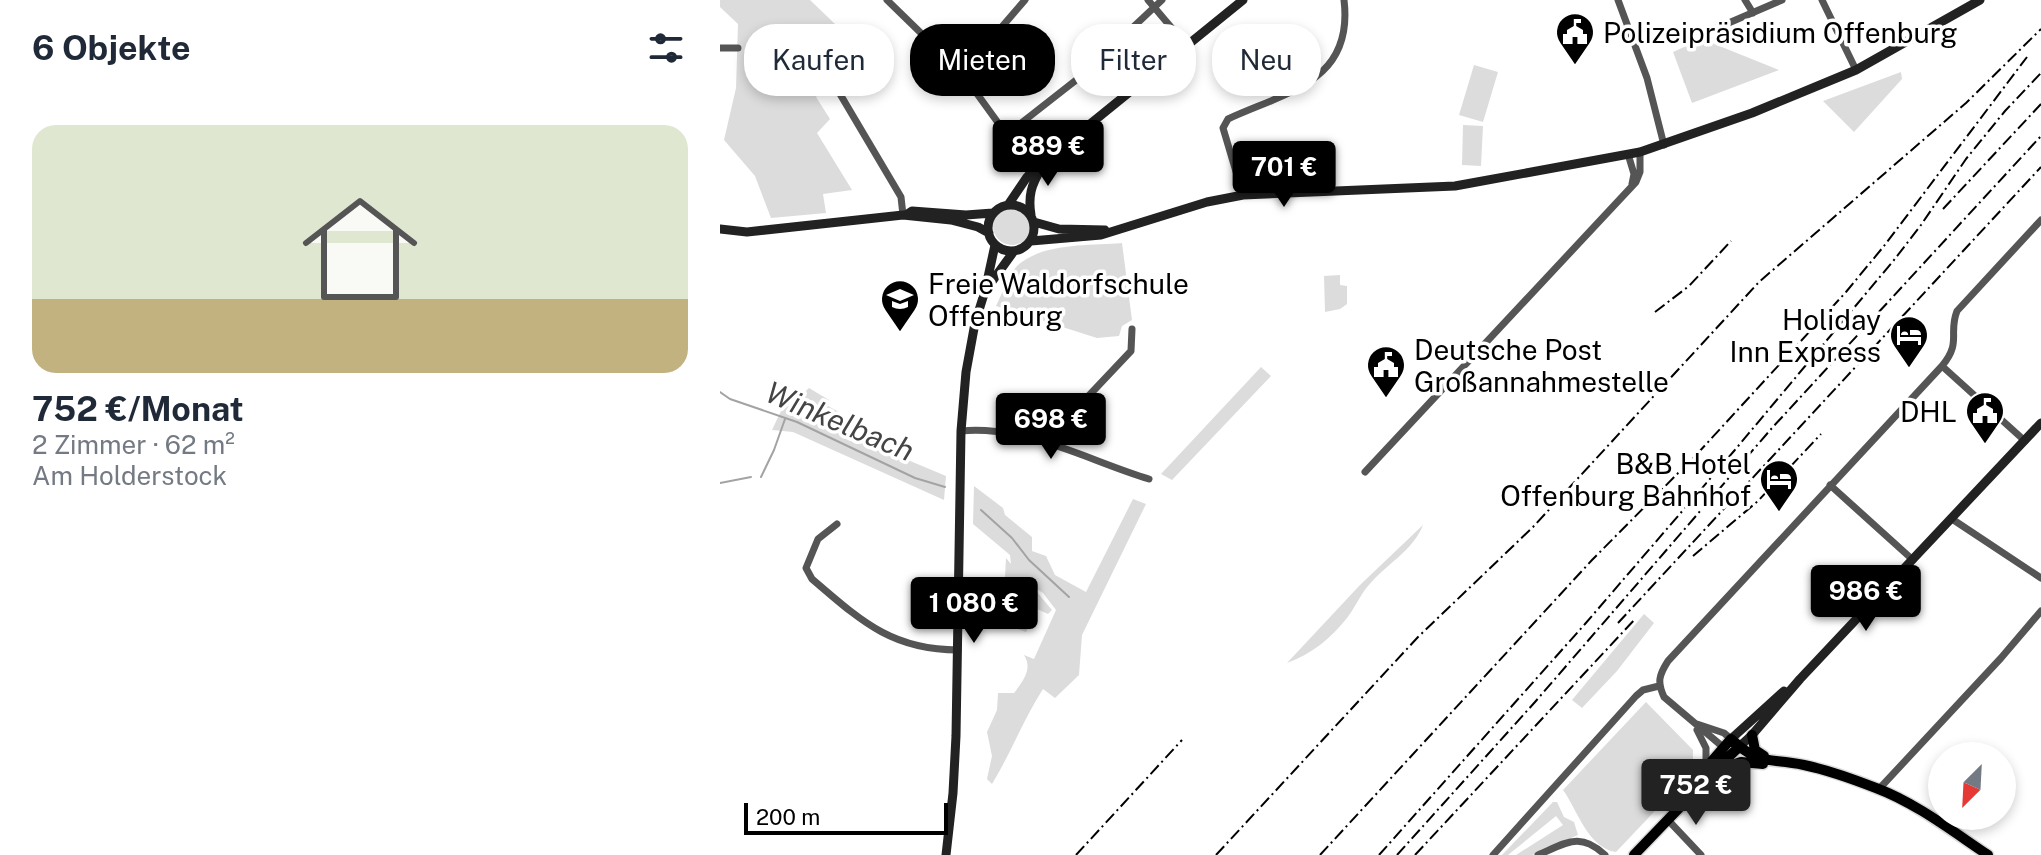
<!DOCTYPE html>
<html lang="de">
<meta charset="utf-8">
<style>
body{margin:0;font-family:"Public Sans",sans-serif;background:#f6f6f7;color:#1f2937;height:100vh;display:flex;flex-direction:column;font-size:30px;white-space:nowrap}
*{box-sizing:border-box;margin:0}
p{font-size:26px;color:#747a83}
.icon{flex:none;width:44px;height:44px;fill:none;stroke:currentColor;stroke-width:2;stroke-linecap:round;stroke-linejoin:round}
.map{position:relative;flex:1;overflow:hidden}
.panel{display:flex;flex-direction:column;background:#fff;width:720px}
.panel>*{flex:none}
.top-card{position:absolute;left:24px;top:24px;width:760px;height:72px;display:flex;gap:16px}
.needle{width:52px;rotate:204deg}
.tools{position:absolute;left:1208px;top:742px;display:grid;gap:16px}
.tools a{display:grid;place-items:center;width:88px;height:88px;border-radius:50%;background:#fff;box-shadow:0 4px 12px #0003;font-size:40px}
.scale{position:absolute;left:24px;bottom:20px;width:204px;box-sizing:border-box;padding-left:8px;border:4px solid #000;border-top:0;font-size:22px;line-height:28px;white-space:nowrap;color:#000;-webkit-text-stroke:6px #fff;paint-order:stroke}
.price{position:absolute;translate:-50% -68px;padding:0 18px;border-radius:8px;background:#000;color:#fff;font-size:26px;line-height:52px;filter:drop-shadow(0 2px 4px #0008)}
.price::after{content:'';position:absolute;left:50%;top:48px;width:24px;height:18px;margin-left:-12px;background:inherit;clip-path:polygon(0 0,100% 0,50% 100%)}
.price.active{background:#222;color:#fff}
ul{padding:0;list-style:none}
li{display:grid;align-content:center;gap:16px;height:424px;padding:0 32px}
li span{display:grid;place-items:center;height:248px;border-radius:24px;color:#555}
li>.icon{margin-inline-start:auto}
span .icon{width:144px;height:144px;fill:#fffc;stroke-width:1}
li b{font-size:34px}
h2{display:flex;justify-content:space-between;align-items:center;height:96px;padding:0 32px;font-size:34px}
.pill{padding:0 28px;border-radius:32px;background:#fff;box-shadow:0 4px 12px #0003;font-size:28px;line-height:72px}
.pill.active{background:#000;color:#fff}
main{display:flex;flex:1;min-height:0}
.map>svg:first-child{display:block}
</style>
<main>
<section class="panel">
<h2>6 Objekte<svg class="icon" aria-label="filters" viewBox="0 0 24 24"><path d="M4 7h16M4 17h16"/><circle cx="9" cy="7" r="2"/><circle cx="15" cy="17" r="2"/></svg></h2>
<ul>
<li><span style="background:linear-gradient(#dfe7d0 70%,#c2b280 0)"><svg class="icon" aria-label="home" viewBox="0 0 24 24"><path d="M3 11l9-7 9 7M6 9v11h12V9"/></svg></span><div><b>752 €/Monat</b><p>2 Zimmer · 62 m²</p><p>Am Holderstock</p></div></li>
</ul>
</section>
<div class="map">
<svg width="1321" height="855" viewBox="0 0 1321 855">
<rect width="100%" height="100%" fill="#fff"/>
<path fill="#dcdcdc" d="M0,0H90L138,46L96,97L110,119L97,133L132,190L103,194L106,213L51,218L35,176L4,140L16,88L18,24L0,7Z
M982,39L1059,70L972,103L953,52Z
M754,65L778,72L763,122L739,115Z
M1181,72L1182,79L1134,132L1103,101Z
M743,125L763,126L761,166L742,165Z
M273 226a19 19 0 1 1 38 0a19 19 0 1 1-38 0Z
M402,243L412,320L402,326L399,336L377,338L276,306C282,294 288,276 297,266C323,242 370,246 402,243Z
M620,275V285L627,286V304L620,309L605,312L604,276Z
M541,367L551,376L452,480L441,474Z
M89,388L109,400L108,406L119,412L116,418L136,431L135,434L90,406L73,403Z
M68,406L88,410L133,437L226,476L224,500L73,432L52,430L61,411Z
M254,486L283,508L285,515L312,537V551L326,556L335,575L366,592L413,499L426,504L362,635L359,675L335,698L323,689C303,720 291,753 272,784L267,779L272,756L267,732L277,710L278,693H294C303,681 313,669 304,655L314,659L336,610L323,593L311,585L332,610L328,614L317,609L306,632L295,628V616H283L286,558L291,564L290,555L253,524Z
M703,525C693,551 665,565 648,586C640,595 635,608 627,618C611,638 592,654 567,663L640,585Z
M924,614L934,623L897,671L862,708L852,700Z
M926,702L973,750V766L953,785L950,795L896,852C868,848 858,811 843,790Z
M833,802H837L844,817L854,822L858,835L812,855H796L843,825L836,816L788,855H782Z"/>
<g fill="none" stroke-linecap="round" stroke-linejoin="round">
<path stroke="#a3a3a3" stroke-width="2" d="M0,392L10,399L77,422L195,478L225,487
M41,477L54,450L65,419
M0,483L31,477
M261,510L292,538L309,560L349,597"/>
<g stroke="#dbdbdb" stroke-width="13">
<path id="primary" d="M1032,735L1035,750L1044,756
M997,770L1021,762L1043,764
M983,781L1019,747
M960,807L985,769L1011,739C1041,767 1048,757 1084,765C1108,770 1133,779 1156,788C1196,803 1232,831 1268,855
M914,855L962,805"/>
</g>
<path stroke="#555" stroke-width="7" d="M167,0L242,73L284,131L310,174
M428,0L467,46
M898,0L927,78L944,145
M1025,0L1033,13
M1102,0L1136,70
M990,31L1062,0
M0,48H18
M242,73L305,0
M111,84L120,94L181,197L183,215
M286,135L360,77L442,0
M908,154L914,174L912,184
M523,195L503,128L508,119C566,92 634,82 624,0
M1222,366L1305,441
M241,431C307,425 369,461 429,479
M325,442L411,351L412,329
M645,472L916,182L920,172V152
M1110,485L1193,560
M1232,519L1321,578
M117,524L98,539L86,568L92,579C140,620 171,650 238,650
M977,724L1004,733L1011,739
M977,730L986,748V767
M1003,747L944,697C937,682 939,675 948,661L1222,366C1242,342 1228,334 1237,311L1321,220
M1159,789L1281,658L1321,611
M948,820L981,855
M773,855L916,696L923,690L939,686
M818,855C846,843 860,831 885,855"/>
<path stroke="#222" stroke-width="9" d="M268 228a23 23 0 1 1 46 0a23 23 0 1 1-46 0Z
M288,205L307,177L327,159L523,0
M186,215L192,211L246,215L273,213
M311,215C308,197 311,185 321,169
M314,222L339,229L385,230
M0,229L27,232L183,215L231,220L258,227L269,233
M311,241L381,235L487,202L523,195L735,186L920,152L1032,113L1136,70L1260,0
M268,287L294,251
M1011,739L1064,691
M1019,747L1032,735L1080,679L1321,423
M226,855L233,793L236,736L241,431L246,372L255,323L265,291L275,245"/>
<use href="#primary" stroke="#000" stroke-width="10"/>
<path stroke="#000" stroke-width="2" stroke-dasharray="12 4 2 4" stroke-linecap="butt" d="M1223,209L1321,104
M935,312L969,286L1011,241
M973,556L1038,501L1101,434
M898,623L1321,167
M356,855L462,740
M496,855L698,637L813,527L1039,282L1246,103L1321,29
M600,855L872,560L978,453L1126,292L1164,246L1307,57
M659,855L865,624L1014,451L1174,260L1201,225L1246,159L1285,111L1321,73
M677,855L815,702L1052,428L1321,136
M695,855L916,618"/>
</g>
<defs>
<g id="civic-pin" transform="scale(2)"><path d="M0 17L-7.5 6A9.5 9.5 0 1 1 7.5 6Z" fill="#000" stroke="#fff"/><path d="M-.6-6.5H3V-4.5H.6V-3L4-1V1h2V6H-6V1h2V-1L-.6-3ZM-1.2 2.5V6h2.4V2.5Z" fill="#fff"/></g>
<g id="school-pin" transform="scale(2)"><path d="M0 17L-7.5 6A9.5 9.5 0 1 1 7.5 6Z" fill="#000" stroke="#fff"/><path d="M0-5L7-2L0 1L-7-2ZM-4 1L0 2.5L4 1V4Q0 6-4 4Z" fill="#fff"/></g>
<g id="hotel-pin" transform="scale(2)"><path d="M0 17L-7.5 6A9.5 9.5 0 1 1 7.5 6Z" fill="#000" stroke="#fff"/><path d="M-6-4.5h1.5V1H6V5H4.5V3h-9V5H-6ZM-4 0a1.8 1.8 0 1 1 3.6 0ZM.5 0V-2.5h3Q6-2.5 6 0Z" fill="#fff"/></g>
</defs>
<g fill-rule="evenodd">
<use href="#civic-pin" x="855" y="32"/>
<use href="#school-pin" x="180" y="299"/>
<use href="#hotel-pin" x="1189" y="335"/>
<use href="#civic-pin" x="666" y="365"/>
<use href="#civic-pin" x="1265" y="411"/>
<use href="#hotel-pin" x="1059" y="479"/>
</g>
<g text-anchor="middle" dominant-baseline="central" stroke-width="7" stroke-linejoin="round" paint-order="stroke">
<g font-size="28" fill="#000" stroke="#fff" text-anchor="start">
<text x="883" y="32">Polizeipräsidium Offenburg</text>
<text x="208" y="283">Freie Waldorfschule<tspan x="208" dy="32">Offenburg</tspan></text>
<text x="1161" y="319" text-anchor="end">Holiday<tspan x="1161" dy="32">Inn Express</tspan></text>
<text x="694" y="349">Deutsche Post<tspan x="694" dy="32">Großannahmestelle</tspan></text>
<text x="1237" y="411" text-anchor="end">DHL</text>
<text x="1031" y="463" text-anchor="end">B&amp;B Hotel<tspan x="1031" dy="32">Offenburg Bahnhof</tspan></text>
</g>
<g font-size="30" font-style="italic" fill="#444" stroke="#fff">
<text transform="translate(120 421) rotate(23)">Winkelbach</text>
</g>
</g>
</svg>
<div class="tools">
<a><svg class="needle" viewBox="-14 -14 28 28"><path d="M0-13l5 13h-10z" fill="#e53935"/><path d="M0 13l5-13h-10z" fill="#747a83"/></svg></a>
</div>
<div class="scale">200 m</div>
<b class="price" style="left:328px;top:188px">889 €</b>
<b class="price" style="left:564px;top:209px">701 €</b>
<b class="price" style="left:331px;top:461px">698 €</b>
<b class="price" style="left:1146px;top:633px">986 €</b>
<b class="price" style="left:254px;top:645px">1 080 €</b>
<b class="price active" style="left:976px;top:827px">752 €</b>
<div class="top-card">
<a class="pill">Kaufen</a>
<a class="pill active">Mieten</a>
<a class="pill">Filter</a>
<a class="pill">Neu</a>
</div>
</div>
</main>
